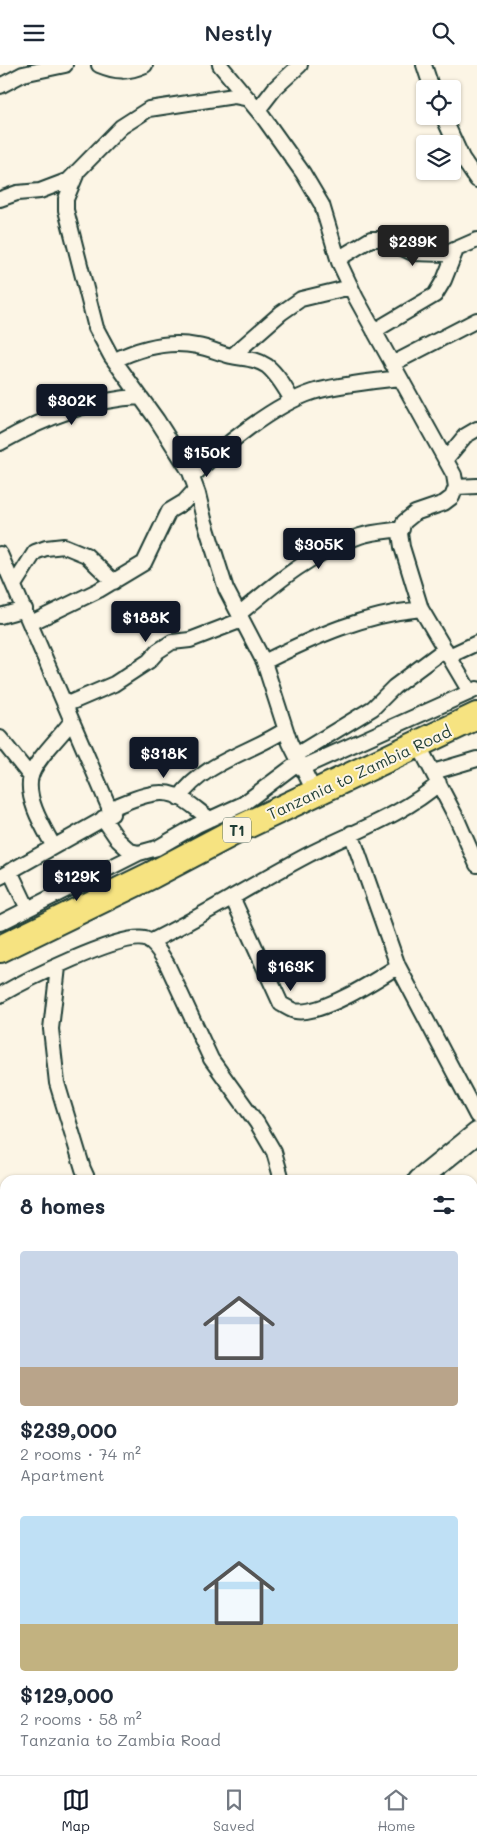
<!DOCTYPE html>
<meta charset="utf-8">
<style>
body{margin:0;font-family:Mali,sans-serif;background:#f6f6f7;color:#1f2937;height:100vh;display:flex;flex-direction:column;font-size:19px;white-space:nowrap}
*{box-sizing:border-box;margin:0}
p{font-size:16px;color:#747a83}
.icon{flex:none;width:28px;height:28px;fill:none;stroke:currentColor;stroke-width:2;stroke-linecap:round;stroke-linejoin:round}
.map{position:relative;flex:1;overflow:hidden}
.side{position:absolute;left:0px;top:1110px;width:478px;height:600px;display:flex;flex-direction:column;background:#fff;border-radius:15px 15px 0 0;box-shadow:0 1px 4px #0004}
.side>*{flex:none}
.buttons{position:absolute;left:416px;top:15px;display:grid;gap:10px}
.buttons a{display:grid;place-items:center;width:45px;height:45px;border-radius:5px;background:#fff;box-shadow:0 1px 4px #0004;font-size:25px}
.price{position:absolute;translate:-50% -42px;padding:0 11px;border-radius:5px;background:#111827;color:#fff;font-size:16px;line-height:32px;filter:drop-shadow(0 1px 2px #0008)}
.price::after{content:'';position:absolute;left:50%;top:30px;width:15px;height:11px;margin-left:-8px;background:inherit;clip-path:polygon(0 0,100% 0,50% 100%)}
.price.selected{background:#222;color:#fff}
ul{padding:0;list-style:none}
li{display:grid;align-content:center;gap:10px;height:265px;padding:0 20px}
li span{display:grid;place-items:center;height:155px;border-radius:5px;color:#555}
li>.icon{margin-inline-start:auto}
span .icon{width:90px;height:90px;fill:#fffc;stroke-width:1}
li b{font-size:21px}
h2{display:flex;justify-content:space-between;align-items:center;height:60px;padding:0 20px;font-size:21px}
header{display:flex;justify-content:space-between;align-items:center;height:65px;padding:0 20px;background:#fff;font-size:22px;font-weight:600}
.tab-bar{display:flex;justify-content:space-around;align-items:center;height:70px;border-top:1px solid #e0e1e3;background:#fff;font-size:14px;color:#747a83}
.tab-bar a{display:grid;justify-items:center;gap:2px}
.tab-bar .selected{color:#111827}
.map>svg:first-child{display:block}
</style>
<header><svg class="icon" aria-label="menu" viewBox="0 0 24 24"><path d="M4 6h16M4 12h16M4 18h16"/></svg>Nestly<svg class="icon" aria-label="search" viewBox="0 0 24 24"><circle cx="10" cy="10" r="6"/><path d="M15 15l6 6"/></svg></header>
<div class="map">
<svg width="477" height="1710" viewBox="0 0 477 1710">
<rect width="100%" height="100%" fill="#fcf5e5"/>
<filter id="ink" filterUnits="userSpaceOnUse"><feTurbulence type="fractalNoise" baseFrequency=".02" numOctaves="2"/><feDisplacementMap in="SourceGraphic" scale="10" xChannelSelector="R" yChannelSelector="G"/><feConvolveMatrix kernelMatrix="1 2 1 2 8 2 1 2 1" color-interpolation-filters="sRGB"/></filter>
<g filter="url(#ink)">
<path fill="#d6cbfe" stroke="#1f3d34" d="M477,1398V1422L472,1425V1401Z
M476,1436L477,1437V1464L472,1456V1438Z"/>
<g fill="none" stroke-linecap="round" stroke-linejoin="round">
<g stroke="#1f3d34" stroke-width="18">
<path id="street" d="M99,0C116,7 127,8 145,0
M220,0L263,52L303,108L322,140L339,197L356,233L454,410L456,422L452,432L444,438L415,448L404,457L400,468L402,482L421,544L470,627
M424,0L432,24
M0,21L23,9L65,0
M258,45L275,23L300,0
M443,51L462,93L477,115
M76,110L66,134V145L96,263L111,291L157,355L190,407L198,429L204,454L226,524L264,597L290,678L315,728
M0,134L17,128L40,126L69,115L121,62L149,44L234,31L249,34
M338,194L371,174H383L413,188L445,189L477,175
M374,266L435,230L444,215L456,185
M232,291L281,248L301,234L351,222
M115,295C140,283 169,275 197,281C209,283 219,288 231,291C245,294 255,293 267,301C278,310 285,323 292,335
M392,299L477,255
M0,378C42,354 92,334 140,332
M446,394L465,371L477,364
M192,412C221,382 273,340 313,327C335,320 376,316 400,313
M456,422L477,421
M0,489L112,749L0,812
M14,520L35,487L46,483L64,481L86,490L114,517
M239,549C277,517 312,487 360,471C373,467 388,466 402,464
M0,551L25,544
M31,558L99,525L144,498L169,446L184,437L196,424
M449,591L477,578
M264,597C316,571 362,550 421,544
M65,640L114,619L149,596L158,586L172,577L190,575L242,555
M0,673L31,712
M418,679L457,754L477,800
M296,690L373,643L394,622L445,584
M301,703L477,624
M433,707L477,694
M179,733C204,697 250,688 285,665
M109,744C127,737 154,723 174,730C187,734 198,746 210,754
M103,753L118,775L130,786L139,788L157,783L197,760L243,739L299,697
M351,768L398,901L477,1051
M53,780C43,762 25,733 31,711C36,694 60,672 71,657
M10,806L28,844
M232,832L281,939C285,941 291,945 295,946C321,951 376,915 398,901
M0,858L139,788
M150,877C203,851 253,819 306,791C348,769 404,750 439,718
M58,902L51,964L57,1018L83,1104L88,1115
M0,930C24,916 119,868 145,874C155,877 162,891 167,899L211,994L257,1058L274,1087L282,1115
M0,1179L5,1175
M0,1339H5
M0,1417L5,1416
M0,1660L5,1667
M236,1705L240,1710
M41,1710L50,1705
M180,1710L189,1705"/>
</g>
<g stroke="#1f3d34" stroke-width="24">
<path id="secondary" d="M419,1115L477,1068
M0,1477L5,1472"/>
</g>
<g stroke="#1f3d34" stroke-width="30">
<path id="highway" d="M0,884L152,810L243,762L477,651"/>
</g>
<use href="#street" stroke="#fcf5e5" stroke-width="14"/>
<use href="#secondary" stroke="#fcf5e5" stroke-width="20"/>
<use href="#highway" stroke="#f6e381" stroke-width="26"/>
</g>
</g>
<g text-anchor="middle" dominant-baseline="central" stroke-width="4" stroke-linejoin="round" paint-order="stroke">
<rect fill="#fcf5e5" stroke="#617469" stroke-width="1" x="223" y="752.5" width="28" height="25" rx="4"/>
<g font-size="15" font-weight="bold" fill="#1f3d34">
<text x="237" y="765">T1</text>
</g>
<g font-size="16" fill="#1f3d34" stroke="#fcf5e5">
<text transform="translate(359 707) rotate(-25)">Tanzania to Zambia Road</text>
</g>
</g>
</svg>
<div class="buttons">
<a><svg class="icon" aria-label="locate" viewBox="0 0 24 24"><circle cx="12" cy="12" r="6"/><path d="M12 2v4M12 18v4M2 12h4M18 12h4"/></svg></a>
<a><svg class="icon" aria-label="layers" viewBox="0 0 24 24"><path d="M12 4l9 5-9 5-9-5zM3 14l9 5 9-5"/></svg></a>
</div>
<b class="price selected" style="left:413px;top:202px">$239K</b>
<b class="price" style="left:72px;top:361px">$302K</b>
<b class="price" style="left:207px;top:413px">$150K</b>
<b class="price" style="left:319px;top:505px">$305K</b>
<b class="price" style="left:146px;top:578px">$188K</b>
<b class="price" style="left:164px;top:714px">$318K</b>
<b class="price" style="left:77px;top:837px">$129K</b>
<b class="price" style="left:291px;top:927px">$163K</b>
<section class="side">
<h2>8 homes<svg class="icon" aria-label="filters" viewBox="0 0 24 24"><path d="M4 7h16M4 17h16"/><circle cx="9" cy="7" r="2"/><circle cx="15" cy="17" r="2"/></svg></h2>
<ul>
<li><span style="background:linear-gradient(#c9d6e8 75%,#b9a48a 0)"><svg class="icon" aria-label="home" viewBox="0 0 24 24"><path d="M3 11l9-7 9 7M6 9v11h12V9"/></svg></span><div><b>$239,000</b><p>2 rooms · 74 m²</p><p>Apartment</p></div></li>
<li><span style="background:linear-gradient(#bfe0f5 70%,#c2b280 0)"><svg class="icon" aria-label="home" viewBox="0 0 24 24"><path d="M3 11l9-7 9 7M6 9v11h12V9"/></svg></span><div><b>$129,000</b><p>2 rooms · 58 m²</p><p>Tanzania to Zambia Road</p></div></li>
</ul>
</section>
</div>
<nav class="tab-bar">
<a class="selected"><svg class="icon" aria-label="map" viewBox="0 0 24 24"><path d="M3 6l6-2 6 2 6-2v14l-6 2-6-2-6 2zM9 4v14M15 6v14"/></svg>Map</a>
<a><svg class="icon" aria-label="saved" viewBox="0 0 24 24"><path d="M7 4h10v16l-5-4-5 4z"/></svg>Saved</a>
<a><svg class="icon" aria-label="home" viewBox="0 0 24 24"><path d="M3 11l9-7 9 7M6 9v11h12V9"/></svg>Home</a>
</nav>
